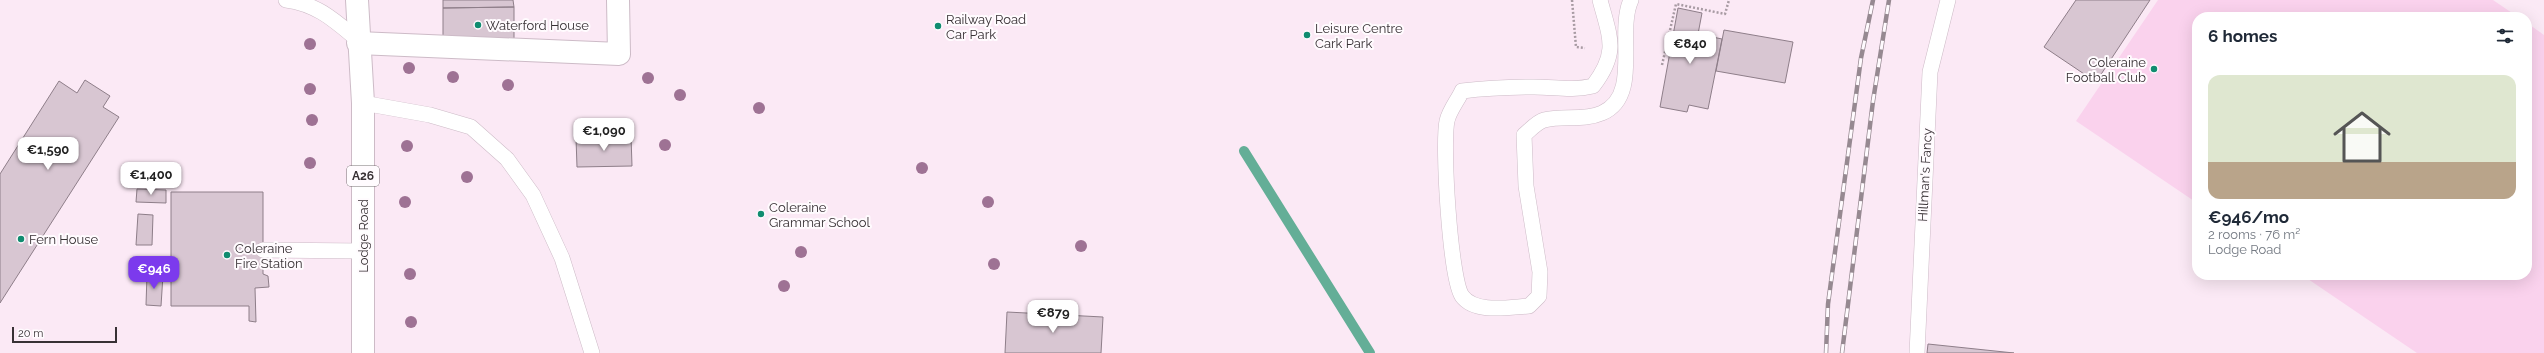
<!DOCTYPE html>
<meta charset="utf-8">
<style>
body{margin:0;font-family:Raleway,sans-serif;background:#f6f6f7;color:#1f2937;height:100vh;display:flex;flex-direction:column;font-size:15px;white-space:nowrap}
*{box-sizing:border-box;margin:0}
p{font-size:13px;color:#747a83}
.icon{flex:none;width:22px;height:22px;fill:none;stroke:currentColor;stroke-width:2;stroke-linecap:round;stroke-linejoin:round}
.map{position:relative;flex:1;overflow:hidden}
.side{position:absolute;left:2192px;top:12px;width:340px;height:268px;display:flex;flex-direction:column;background:#fff;border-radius:16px;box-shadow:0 4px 16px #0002}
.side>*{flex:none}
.scale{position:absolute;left:12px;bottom:10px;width:105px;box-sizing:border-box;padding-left:4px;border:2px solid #383135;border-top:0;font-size:11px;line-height:14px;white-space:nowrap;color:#383135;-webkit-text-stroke:3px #fffbfe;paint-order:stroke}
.price{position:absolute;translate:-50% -34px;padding:0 9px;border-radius:8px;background:#fff;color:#222;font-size:13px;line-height:26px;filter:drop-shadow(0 1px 2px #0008)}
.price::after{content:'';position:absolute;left:50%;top:24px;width:12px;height:9px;margin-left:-6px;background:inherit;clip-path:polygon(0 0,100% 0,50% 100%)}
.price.active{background:#7c3aed;color:#fff}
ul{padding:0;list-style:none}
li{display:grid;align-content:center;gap:8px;height:212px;padding:0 16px}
li span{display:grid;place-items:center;height:124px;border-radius:12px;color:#555}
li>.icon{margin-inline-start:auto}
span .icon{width:72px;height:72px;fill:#fffc;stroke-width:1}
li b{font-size:17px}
h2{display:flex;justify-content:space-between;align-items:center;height:48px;padding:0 16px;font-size:17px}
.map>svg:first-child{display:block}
</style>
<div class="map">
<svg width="2544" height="353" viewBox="0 0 2544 353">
<rect width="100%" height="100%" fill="#fbe9f5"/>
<path fill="#fad2ed" d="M2158,0H2493L2518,17H2197V203L2076,121Z
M2527,23L2544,35V353H2417L2302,275H2527Z"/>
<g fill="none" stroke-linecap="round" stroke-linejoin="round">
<path stroke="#64ae97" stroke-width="10" d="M1244,151L1370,353"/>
</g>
<path fill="#d8c6d2" stroke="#8e7e89" d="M443,0H513L514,7L443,8Z
M2076,0H2150L2096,82L2044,47Z
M514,7V41L443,42V8Z
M1678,8L1702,13L1698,34L1722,39L1708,109L1689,105L1687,112L1660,107Z
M1724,30L1793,42L1785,83L1716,71Z
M85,80L110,96L103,107L119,117L0,303V174L59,81L77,93Z
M631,136L632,166L577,167L576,138Z
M137,189L166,190V203L136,202Z
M171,192H263V274L268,276L269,287L255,288L256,322L249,321V306H171Z
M138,214L153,215L152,245H136Z
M147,275H163L161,306L146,305Z
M1007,312L1103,317L1101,353H1005Z
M1928,344L2014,353H1927Z"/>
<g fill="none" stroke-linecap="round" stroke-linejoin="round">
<g stroke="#cdbbc7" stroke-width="16">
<path id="lane" d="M286,0C317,4 334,20 358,40
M1600,0C1610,38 1619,52 1593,86C1571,91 1556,87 1534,87C1511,87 1486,88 1462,91C1458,100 1449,111 1447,121C1442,144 1450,278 1462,296C1475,314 1510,307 1529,306L1539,296L1540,272L1526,186L1524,135C1530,130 1537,122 1544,120C1562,115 1584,121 1602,113C1642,96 1616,32 1631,0
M363,103L430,115L471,127L507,159L533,195L562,258L592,353
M263,250L363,251
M1917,353L1930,72L1948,0"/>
</g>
<g stroke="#cdbbc7" stroke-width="24">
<path id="street" d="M358,43L619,54L618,0"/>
</g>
<g stroke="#cdbbc7" stroke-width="24">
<path id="primary" d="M357,0L363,103V353"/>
</g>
<path stroke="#a89ba3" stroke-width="2.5" stroke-dasharray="2 2" stroke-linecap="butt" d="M1572,0L1576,47L1585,48
M1662,65L1676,4L1725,14L1729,0"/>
<use href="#lane" stroke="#fff" stroke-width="15"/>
<use href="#street" stroke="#fff" stroke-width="22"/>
<use href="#primary" stroke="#fff" stroke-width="22"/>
<g stroke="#968991" stroke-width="4.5">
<path id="rail" d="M1826,353L1828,304L1861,58L1873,0
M1842,353L1873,101L1889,0"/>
</g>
<use href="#rail" stroke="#fffbfe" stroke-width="3" stroke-dasharray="9" stroke-linecap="butt"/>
</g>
<g fill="#9e7294">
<circle cx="310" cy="44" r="6"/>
<circle cx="409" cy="68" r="6"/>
<circle cx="453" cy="77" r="6"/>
<circle cx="648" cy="78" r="6"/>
<circle cx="508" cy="85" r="6"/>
<circle cx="310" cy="89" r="6"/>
<circle cx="680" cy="95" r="6"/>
<circle cx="759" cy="108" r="6"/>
<circle cx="312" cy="120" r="6"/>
<circle cx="665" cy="145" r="6"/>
<circle cx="407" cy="146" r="6"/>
<circle cx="310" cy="163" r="6"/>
<circle cx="922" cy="168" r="6"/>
<circle cx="467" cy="177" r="6"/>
<circle cx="405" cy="202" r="6"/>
<circle cx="988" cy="202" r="6"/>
<circle cx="1081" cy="246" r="6"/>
<circle cx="801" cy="252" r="6"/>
<circle cx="994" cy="264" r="6"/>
<circle cx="410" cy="274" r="6"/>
<circle cx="784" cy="286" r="6"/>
<circle cx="411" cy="322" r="6"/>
</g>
<g fill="#108c70" stroke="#fffbfe" stroke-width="1.5">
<circle cx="478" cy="25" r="4"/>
<circle cx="938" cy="26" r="4"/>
<circle cx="1307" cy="35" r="4"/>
<circle cx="2154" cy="69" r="4"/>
<circle cx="761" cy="214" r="4"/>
<circle cx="21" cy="239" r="4"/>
<circle cx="227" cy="255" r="4"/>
</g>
<g text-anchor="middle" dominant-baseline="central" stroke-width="4" stroke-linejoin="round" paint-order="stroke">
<rect fill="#fffbfe" stroke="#746e71" stroke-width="1" x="347" y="166" width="32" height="20" rx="3"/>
<g font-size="12" font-weight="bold" fill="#383135">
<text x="363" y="176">A26</text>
</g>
<g font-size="13" fill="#383135" stroke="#fffbfe" text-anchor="start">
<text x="946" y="19">Railway Road<tspan x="946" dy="15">Car Park</tspan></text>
<text x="486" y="25">Waterford House</text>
<text x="1315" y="28">Leisure Centre<tspan x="1315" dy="15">Cark Park</tspan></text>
<text x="2146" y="62" text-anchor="end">Coleraine<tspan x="2146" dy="15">Football Club</tspan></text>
<text x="769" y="207">Coleraine<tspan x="769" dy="15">Grammar School</tspan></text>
<text x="29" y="239">Fern House</text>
<text x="235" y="248">Coleraine<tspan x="235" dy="15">Fire Station</tspan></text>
</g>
<g font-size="13" fill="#383135" stroke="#fffbfe">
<text transform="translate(1925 175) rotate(-87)">Hillman's Fancy</text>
<text transform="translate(363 236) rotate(-90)">Lodge Road</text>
</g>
</g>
</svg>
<div class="scale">20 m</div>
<b class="price" style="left:1690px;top:65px">€840</b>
<b class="price" style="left:604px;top:152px">€1,090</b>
<b class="price" style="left:48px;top:171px">€1,590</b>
<b class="price" style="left:151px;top:196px">€1,400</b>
<b class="price active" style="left:154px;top:290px">€946</b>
<b class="price" style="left:1053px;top:334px">€879</b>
<section class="side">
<h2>6 homes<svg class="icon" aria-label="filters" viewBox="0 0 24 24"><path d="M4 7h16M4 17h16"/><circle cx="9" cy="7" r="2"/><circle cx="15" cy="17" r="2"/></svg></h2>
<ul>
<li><span style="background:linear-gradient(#dfe7d0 70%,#b9a48a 0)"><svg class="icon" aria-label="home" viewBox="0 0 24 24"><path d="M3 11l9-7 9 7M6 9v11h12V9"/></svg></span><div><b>€946/mo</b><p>2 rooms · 76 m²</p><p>Lodge Road</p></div></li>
</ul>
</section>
</div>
